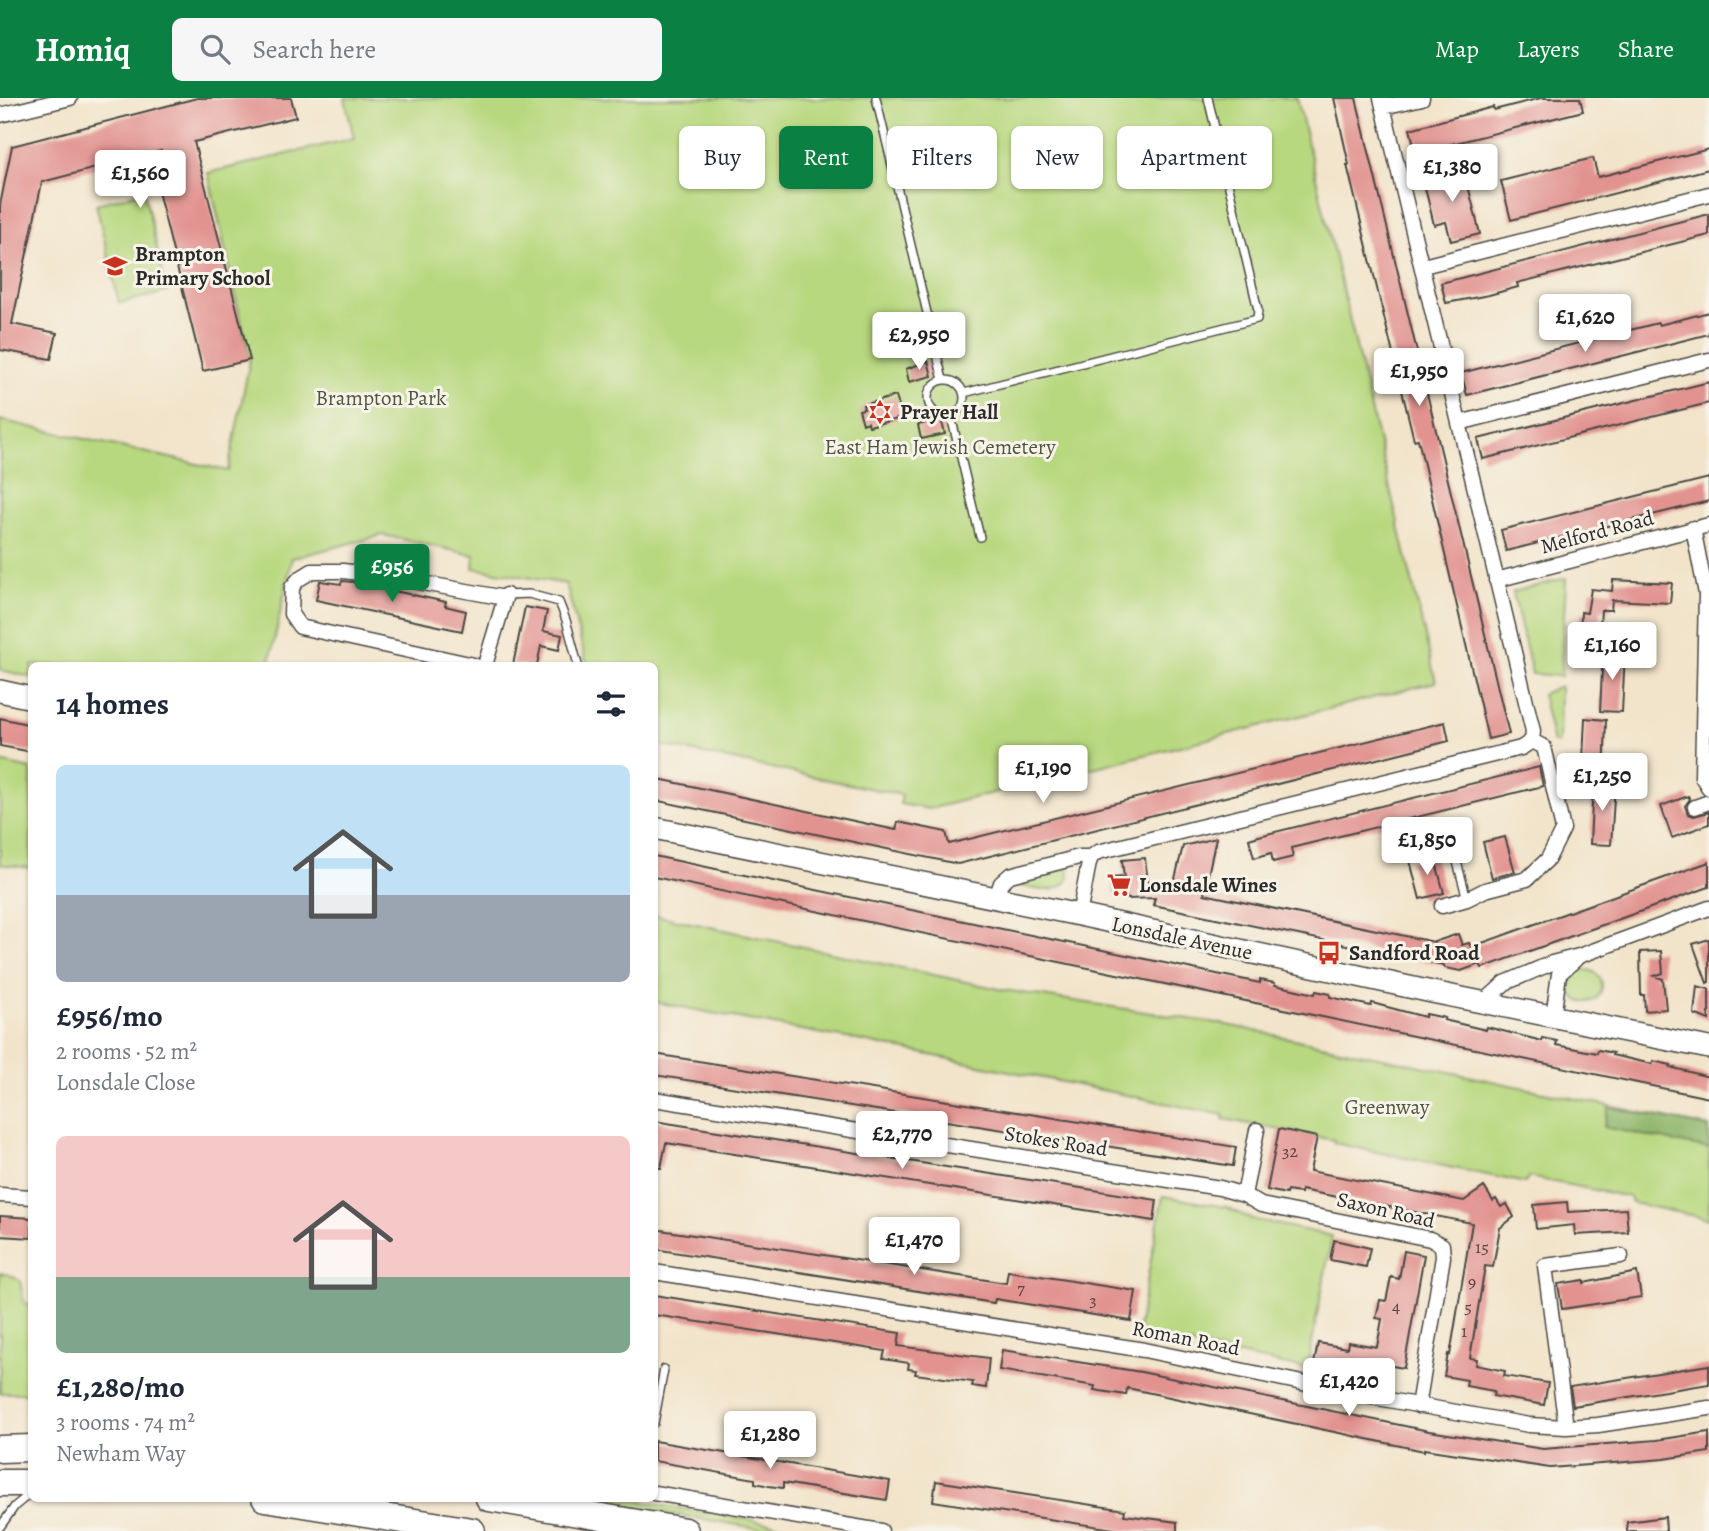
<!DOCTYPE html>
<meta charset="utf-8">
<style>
body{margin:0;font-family:Alegreya,serif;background:#f6f6f7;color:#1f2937;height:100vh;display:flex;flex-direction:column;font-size:26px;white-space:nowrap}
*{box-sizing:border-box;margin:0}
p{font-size:23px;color:#747a83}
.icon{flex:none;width:38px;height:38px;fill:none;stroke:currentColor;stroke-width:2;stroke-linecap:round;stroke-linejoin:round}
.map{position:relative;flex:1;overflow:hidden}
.side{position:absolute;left:28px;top:564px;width:630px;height:840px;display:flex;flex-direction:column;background:#fff;border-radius:10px;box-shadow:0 2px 5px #0004}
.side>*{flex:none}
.guide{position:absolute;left:679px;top:28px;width:665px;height:63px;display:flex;gap:14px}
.price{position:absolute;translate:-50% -60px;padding:0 16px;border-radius:7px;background:#fff;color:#222;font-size:23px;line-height:46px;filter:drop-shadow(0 2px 4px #0008)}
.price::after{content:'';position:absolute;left:50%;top:42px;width:21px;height:16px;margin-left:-10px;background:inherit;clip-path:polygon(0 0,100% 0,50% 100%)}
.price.selected{background:#0b8043;color:#fff}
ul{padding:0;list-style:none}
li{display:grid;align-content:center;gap:14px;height:371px;padding:0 28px}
li span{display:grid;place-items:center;height:217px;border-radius:10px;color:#555}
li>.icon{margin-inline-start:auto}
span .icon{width:126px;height:126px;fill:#fffc;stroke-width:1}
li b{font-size:30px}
h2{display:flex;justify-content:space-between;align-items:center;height:84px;padding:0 28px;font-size:30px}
.pill{padding:0 24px;border-radius:10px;background:#fff;box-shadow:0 2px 5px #0004;font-size:24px;line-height:63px}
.pill.selected{background:#0b8043;color:#fff}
header{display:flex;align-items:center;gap:42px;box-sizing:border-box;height:98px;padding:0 35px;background:#0b8043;color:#fff}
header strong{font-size:33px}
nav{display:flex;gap:38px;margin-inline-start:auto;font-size:24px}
.search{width:490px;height:63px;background:#f6f6f7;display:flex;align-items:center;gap:18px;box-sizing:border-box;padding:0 24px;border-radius:10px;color:#747a83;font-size:26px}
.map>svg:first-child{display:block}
</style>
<header>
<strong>Homiq</strong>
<div class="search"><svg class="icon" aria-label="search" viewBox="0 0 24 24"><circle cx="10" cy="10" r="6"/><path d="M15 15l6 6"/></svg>Search here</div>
<nav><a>Map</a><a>Layers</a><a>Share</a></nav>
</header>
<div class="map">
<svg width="1709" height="1433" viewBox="0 0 1709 1433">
<rect width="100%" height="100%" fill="#f7f3e8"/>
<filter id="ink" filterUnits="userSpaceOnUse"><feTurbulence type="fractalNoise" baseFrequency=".0143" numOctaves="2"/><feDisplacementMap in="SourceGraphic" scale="14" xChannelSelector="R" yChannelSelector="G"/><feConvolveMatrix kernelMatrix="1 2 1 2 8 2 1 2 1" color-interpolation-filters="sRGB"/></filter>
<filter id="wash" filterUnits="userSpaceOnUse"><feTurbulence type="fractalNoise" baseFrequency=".00686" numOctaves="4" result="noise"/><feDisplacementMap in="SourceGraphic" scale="28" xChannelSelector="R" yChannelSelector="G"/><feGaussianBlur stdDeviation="1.57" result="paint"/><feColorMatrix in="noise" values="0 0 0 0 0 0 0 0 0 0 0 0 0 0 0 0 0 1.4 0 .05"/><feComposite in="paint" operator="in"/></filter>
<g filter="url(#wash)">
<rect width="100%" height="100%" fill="#f2e4ca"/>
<path fill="#b8d87f" stroke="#728255" stroke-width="2" d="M345,0H1297L1436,584L929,711L900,706L902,697L655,646L654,567H587L566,486L473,470L474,457L383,437L292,460L269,567H32L31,579L0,572V322L228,373L250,262L208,75L354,40Z
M144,94L167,194L119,205L96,106Z
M1566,480L1561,578L1532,576L1513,494Z
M1560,588L1559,645H1553L1542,596Z
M0,664L31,671V770L0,766Z
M1068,767L1069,780C1057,801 1029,789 1009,785Z
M654,817L1004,892L1222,926L1709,1029V1121L1632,1105L1630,1099L1529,1079L1525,1085L1334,1045V1042L1223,1021L1224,1017L847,940C783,930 720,916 655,904Z
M1570 888a16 16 0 1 1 32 0a16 16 0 1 1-32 0Z
M1163,1098L1226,1109L1251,1121L1332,1138L1307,1271L1137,1236Z
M0,1175L10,1177L20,1183L24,1205L31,1206V1295H0Z
M573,1400H618L707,1415L710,1408L720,1410L721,1417L813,1433H775Z"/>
<path fill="#92b86e" stroke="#5e724c" stroke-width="2" d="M1609,1009L1709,1029V1051L1604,1029Z"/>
<g id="blocks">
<path fill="#e29390" d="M197,0H291L296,19L194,44L250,262L203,273L157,89L169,86L161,53L42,84L12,226L57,235L51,261L0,252V107L12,48Z
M1334,0H1356L1509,636L1488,641L1418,341L1414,342L1347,67H1349Z
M1541,0H1580L1583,13L1416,55L1410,31L1493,9L1494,12Z
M1709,51V71L1511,122L1501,83L1593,60L1598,79Z
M1464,71L1480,136L1451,143L1446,124L1434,127L1423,81Z
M1709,116V137L1517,185L1518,189L1489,197L1446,205L1441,185Z
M1709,214V236L1467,297L1461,275L1658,225L1659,227Z
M928,263L932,278L909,284L906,271Z
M1709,284V305L1483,361L1478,341Z
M896,298L902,320L869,328L868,324L863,326L859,312L864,311L863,307Z
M941,321L945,336L921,341L918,327Z
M1709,380V403L1506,453L1501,432Z
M1613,482L1672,485L1670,505L1612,502L1611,512H1601L1599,543L1580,542L1581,514L1587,515L1591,491L1612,493Z
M320,483L341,486L342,483L352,484L446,504L445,508L466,513L462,533L316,502Z
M525,509L547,513L543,533L562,537L559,552L541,548L537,567H513Z
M1603,553L1625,554L1622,614L1600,613Z
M0,620L32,627V654L0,648Z
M1585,620L1606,622L1604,683L1582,682Z
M1445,624L1449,643L958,766L654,702V680L896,732L898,724L946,734L949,746Z
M1539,669L1543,688L1291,750L1293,759L1273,764L1271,755L1254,760L1249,741L1259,738Z
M1593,684L1615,685L1611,747L1590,746Z
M1688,698L1690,701L1685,708L1688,716L1694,718L1709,714V726L1672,740L1661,708Z
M1505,739L1515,774L1492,780L1483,744Z
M1216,740L1204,796L1434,844L1458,836L1462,847L1469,845L1471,849L1709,764V789L1482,870L1480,866L1461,873L1445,870L1444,867L1153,807L1155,800L1128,801L1126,798L1119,799L1113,795L1112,780L1124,779L1122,762L1145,760L1148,784L1173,789L1183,748Z
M1434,757L1444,795L1420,801L1410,763Z
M654,758L1260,885V882L1275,885V887L1315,896L1316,893L1330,896V899L1371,908L1372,905L1425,919L1426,916L1445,920L1444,922L1486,932L1487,929L1542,943V940L1557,943L1556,947L1597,955L1598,952L1613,955L1612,957L1652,966L1653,963L1671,967L1670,969L1709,979V1000L654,779Z
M1709,841V884L1707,885L1693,846Z
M1661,853L1663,875L1654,878L1663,881L1666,911L1645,913L1644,897H1641L1640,854Z
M1697,888L1709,891V922L1694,916Z
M654,956L1236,1049L1233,1068L654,977Z
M654,1023L1157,1102L1154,1123L666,1045L661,1070H654Z
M1279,1031L1317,1039L1310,1073L1464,1103L1484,1089L1493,1103L1496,1101L1501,1109L1507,1106L1514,1119L1500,1130L1493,1169L1485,1168L1470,1260L1477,1261L1476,1267L1505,1273L1504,1278L1548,1285L1544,1307L1493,1298L1494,1293L1466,1288L1467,1282L1444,1278L1448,1256L1450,1257L1472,1125L1301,1092V1095L1287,1093L1286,1096L1267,1092Z
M1567,1104L1568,1114L1626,1111L1628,1134L1575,1137L1574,1127L1536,1131L1534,1107Z
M0,1118L32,1120V1140L0,1138Z
M654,1131L1006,1185L1008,1173L1136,1193L1131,1223L995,1201L994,1205L654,1151Z
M1334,1142L1370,1150L1366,1169L1330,1162Z
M1404,1153L1424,1157L1404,1270L1381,1266L1380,1272L1351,1268L1350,1273L1314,1266L1318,1245L1347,1250L1348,1244L1377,1249L1382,1221L1376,1220L1380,1202L1386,1203L1391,1179L1399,1181Z
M1637,1174L1641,1199L1562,1211L1558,1186L1584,1182V1185Z
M654,1197L900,1235L898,1248L989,1260L986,1290L972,1288L973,1284L915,1276L916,1272L908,1271L909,1265L883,1261L885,1253L654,1217Z
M1002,1252L1141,1274L1429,1333L1543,1351L1657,1342L1709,1334V1354L1664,1361L1550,1370L1424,1351V1353L1127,1290L1126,1297L1094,1292L1095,1288L999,1272Z
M1709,1267V1286L1573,1308L1570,1289Z
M654,1343L890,1383L887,1402L783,1385V1390L769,1388L755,1385V1381L654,1363Z
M936,1383L1125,1412L1124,1417L1177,1424V1433H1126L933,1403Z
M1665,1419L1666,1433H1627V1424Z"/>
</g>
</g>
<g filter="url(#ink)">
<use href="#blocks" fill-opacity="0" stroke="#494743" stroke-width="2"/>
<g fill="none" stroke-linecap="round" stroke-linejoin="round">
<g stroke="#494743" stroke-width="10">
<path id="lane" d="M876,0L943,282
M928 300a18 18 0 1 1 36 0a18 18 0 1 1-36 0Z
M964,295L1257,221L1258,212L1208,0
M951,318L980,439
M506,497L529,496L559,504L566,522L578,567
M1456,760L1467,801
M654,1325L664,1271
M0,1429L15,1408L32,1394"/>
</g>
<g stroke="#494743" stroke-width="17">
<path id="street" d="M1383,9L1422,0
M0,17L70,0
M1423,168L1709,96
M1459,325L1709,262
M1693,430L1706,496L1702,679L1709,690
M1496,482L1709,427
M474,567L300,529L291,516L292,489L299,481L312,473H343L384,478L505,500
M485,567L506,497
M1695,709L1709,704
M996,800L1001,785L1010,777L1079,759H1091
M1442,808L1467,801L1485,792L1527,781L1548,761L1563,731L1544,649L1532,643
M1079,817L1089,765L1091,759L1098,754L1521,650L1532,643L1533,633L1381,0
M1484,904L1505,885L1552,865L1579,858L1709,810
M1553,919L1559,876L1576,861
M654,1001L1220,1090L1244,1097L1261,1107L1430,1141L1442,1147L1443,1159L1418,1308
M0,1097L32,1099
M1244,1097L1257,1032
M654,1174L1144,1252L1355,1296L1529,1327L1566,1329L1598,1327L1709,1310
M1566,1329L1545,1168L1621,1158
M654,1395L881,1433"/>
</g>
<g stroke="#494743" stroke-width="24">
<path id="secondary" d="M0,593L32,600
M654,730L1079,817L1432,894L1709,950"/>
</g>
<g stroke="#494743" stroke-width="29">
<path id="highway" d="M0,1351L32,1350
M0,1385H32
M265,1400L472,1433
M489,1400L685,1433"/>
</g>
<use href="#lane" stroke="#fff" stroke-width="7"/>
<use href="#street" stroke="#fff" stroke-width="14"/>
<use href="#secondary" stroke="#fff" stroke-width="21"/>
<use href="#highway" stroke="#fff" stroke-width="26"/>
</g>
</g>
<defs>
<g id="school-bare" transform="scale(1.89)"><path d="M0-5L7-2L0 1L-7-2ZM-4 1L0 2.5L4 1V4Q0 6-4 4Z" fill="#c8321e" stroke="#f7f3e8" stroke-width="2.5" paint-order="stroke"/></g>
<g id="synagogue-bare" transform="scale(1.89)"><path d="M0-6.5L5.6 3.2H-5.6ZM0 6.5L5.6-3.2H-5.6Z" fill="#c8321e" stroke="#f7f3e8" stroke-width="2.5" paint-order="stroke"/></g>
<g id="supermarket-bare" transform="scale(1.89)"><path d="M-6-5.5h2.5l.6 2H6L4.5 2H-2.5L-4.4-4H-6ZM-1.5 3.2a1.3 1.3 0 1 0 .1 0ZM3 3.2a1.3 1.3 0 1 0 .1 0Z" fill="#c8321e" stroke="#f7f3e8" stroke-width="2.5" paint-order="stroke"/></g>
<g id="bus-bare" transform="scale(1.89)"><path d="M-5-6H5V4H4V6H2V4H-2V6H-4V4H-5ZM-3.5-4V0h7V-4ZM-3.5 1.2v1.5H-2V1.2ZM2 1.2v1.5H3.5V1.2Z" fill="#c8321e" stroke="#f7f3e8" stroke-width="2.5" paint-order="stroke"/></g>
</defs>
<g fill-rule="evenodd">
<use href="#school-bare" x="115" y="168"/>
<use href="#synagogue-bare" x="880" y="314"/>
<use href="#supermarket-bare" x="1119" y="787"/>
<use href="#bus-bare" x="1329" y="855"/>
</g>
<g text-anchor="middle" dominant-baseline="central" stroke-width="6" stroke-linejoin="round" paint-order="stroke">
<g font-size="18" fill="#594544">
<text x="1290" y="1053">32</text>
<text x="1482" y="1149">15</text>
<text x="1472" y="1184">9</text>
<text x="1021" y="1190">7</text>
<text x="1093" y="1202">3</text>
<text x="1396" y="1208">4</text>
<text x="1468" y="1209">5</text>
<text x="1464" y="1233">1</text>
</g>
<g font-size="21" font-weight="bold" fill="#2b2b2b" stroke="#f7f3e8" text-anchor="start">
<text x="135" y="156">Brampton<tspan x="135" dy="24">Primary School</tspan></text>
<text x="900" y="314">Prayer Hall</text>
<text x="1139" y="787">Lonsdale Wines</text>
<text x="1349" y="855">Sandford Road</text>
</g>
<g font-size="21" fill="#4e5640" stroke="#f7f3e8">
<text x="381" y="300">Brampton Park</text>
<text x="940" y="349">East Ham Jewish Cemetery</text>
<text x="1387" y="1009">Greenway</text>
</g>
<g font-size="21" fill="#2b2b2b" stroke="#f7f3e8">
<text transform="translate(1597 434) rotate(-15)">Melford Road</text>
<text transform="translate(1182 840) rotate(12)">Lonsdale Avenue</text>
<text transform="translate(1056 1043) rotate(9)">Stokes Road</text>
<text transform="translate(1386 1112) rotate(13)">Saxon Road</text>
<text transform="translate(1186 1240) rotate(11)">Roman Road</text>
</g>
</g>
</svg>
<b class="price" style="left:1452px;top:106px">£1,380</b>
<b class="price" style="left:140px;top:112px">£1,560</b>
<b class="price" style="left:1585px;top:256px">£1,620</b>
<b class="price" style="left:919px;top:274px">£2,950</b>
<b class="price" style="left:1419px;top:310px">£1,950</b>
<b class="price selected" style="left:392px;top:506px">£956</b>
<b class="price" style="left:1612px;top:584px">£1,160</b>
<b class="price" style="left:1043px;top:707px">£1,190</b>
<b class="price" style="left:1602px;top:715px">£1,250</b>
<b class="price" style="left:1427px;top:779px">£1,850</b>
<b class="price" style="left:902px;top:1073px">£2,770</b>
<b class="price" style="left:914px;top:1179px">£1,470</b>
<b class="price" style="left:1349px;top:1320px">£1,420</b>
<b class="price" style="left:770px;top:1373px">£1,280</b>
<div class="guide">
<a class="pill">Buy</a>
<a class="pill selected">Rent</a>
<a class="pill">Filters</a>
<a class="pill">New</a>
<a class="pill">Apartment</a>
</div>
<section class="side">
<h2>14 homes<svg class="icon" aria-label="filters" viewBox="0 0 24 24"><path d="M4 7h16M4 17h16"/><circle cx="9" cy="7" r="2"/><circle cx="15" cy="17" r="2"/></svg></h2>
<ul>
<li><span style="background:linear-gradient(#bfe0f5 60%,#9aa5b1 0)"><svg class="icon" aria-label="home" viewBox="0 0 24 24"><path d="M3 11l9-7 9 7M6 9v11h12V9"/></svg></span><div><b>£956/mo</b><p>2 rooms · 52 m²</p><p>Lonsdale Close</p></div></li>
<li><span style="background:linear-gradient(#f6c9c9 65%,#7fa58c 0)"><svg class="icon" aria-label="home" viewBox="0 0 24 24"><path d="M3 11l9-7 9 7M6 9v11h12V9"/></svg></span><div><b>£1,280/mo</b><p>3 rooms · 74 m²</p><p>Newham Way</p></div></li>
</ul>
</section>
</div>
